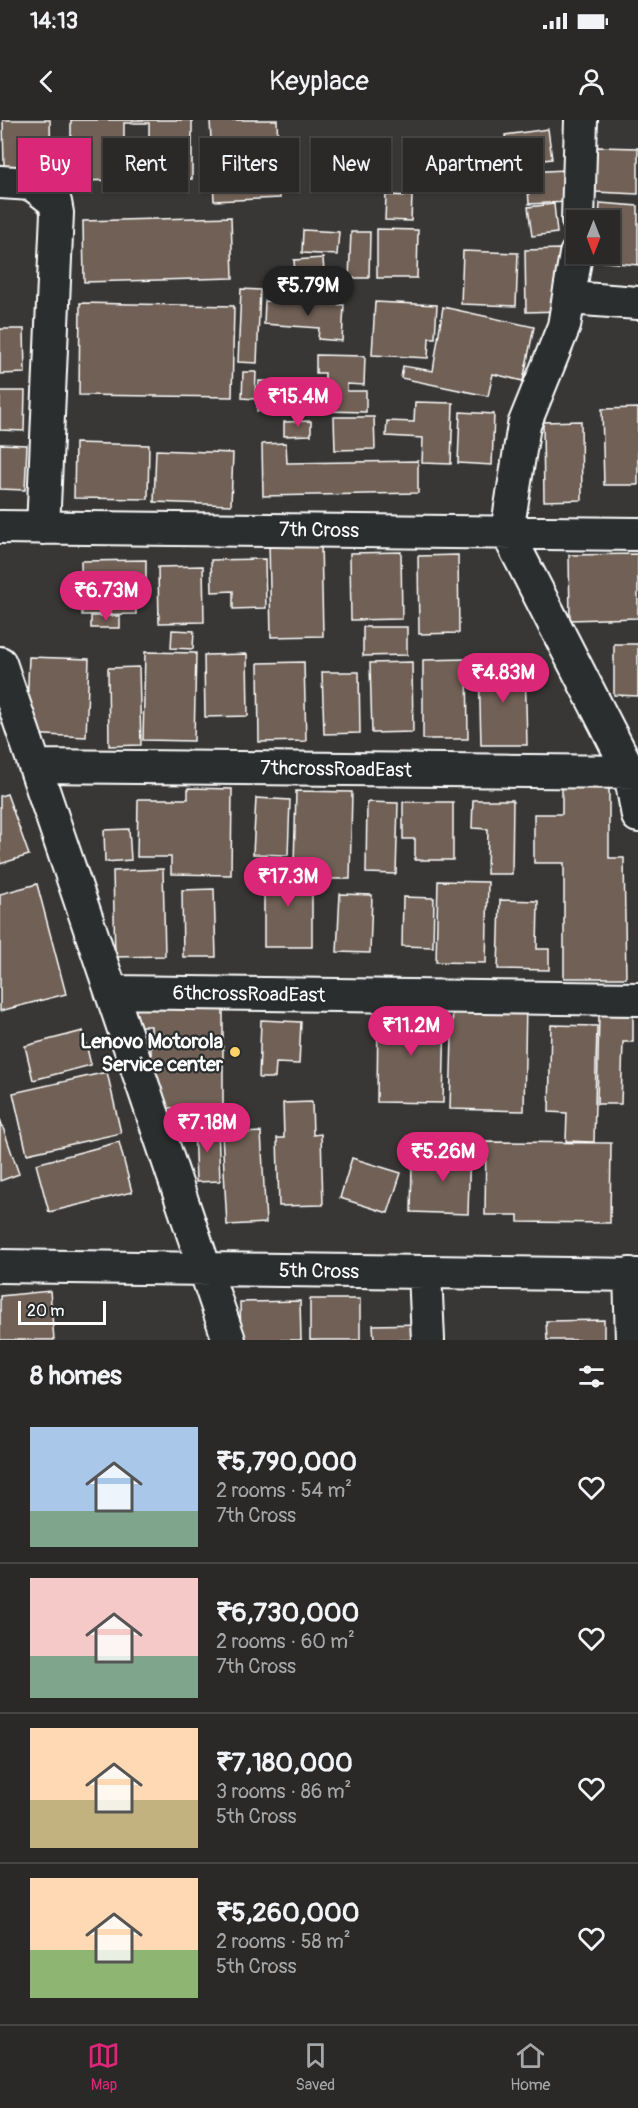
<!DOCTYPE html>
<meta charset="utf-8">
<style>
body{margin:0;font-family:Pangolin,sans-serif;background:#363534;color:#f1f3f6;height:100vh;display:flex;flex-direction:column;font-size:22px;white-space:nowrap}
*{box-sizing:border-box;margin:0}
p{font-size:20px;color:#a5a6a8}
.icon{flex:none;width:33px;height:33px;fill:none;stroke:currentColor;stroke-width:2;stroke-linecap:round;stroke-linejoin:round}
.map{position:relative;height:1220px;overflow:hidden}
.panel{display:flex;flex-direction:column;background:#2a2928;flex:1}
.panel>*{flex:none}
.hud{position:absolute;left:18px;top:18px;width:603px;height:54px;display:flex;gap:12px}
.needle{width:39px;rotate:180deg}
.fabs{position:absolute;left:566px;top:90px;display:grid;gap:12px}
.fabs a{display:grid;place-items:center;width:54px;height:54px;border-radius:0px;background:#2a2928;box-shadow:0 2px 4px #0004,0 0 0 2px #464545;font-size:30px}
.scale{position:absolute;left:18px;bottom:15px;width:88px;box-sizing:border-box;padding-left:6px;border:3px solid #fff;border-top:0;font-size:16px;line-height:21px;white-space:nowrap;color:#fff;-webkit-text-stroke:4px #2a2d2e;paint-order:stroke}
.price{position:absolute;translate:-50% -51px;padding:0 14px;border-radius:21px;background:#db2777;color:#fff;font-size:20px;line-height:39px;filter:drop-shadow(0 2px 3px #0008)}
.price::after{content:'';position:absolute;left:50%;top:36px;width:18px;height:14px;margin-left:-9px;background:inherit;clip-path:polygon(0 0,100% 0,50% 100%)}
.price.current{background:#222;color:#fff}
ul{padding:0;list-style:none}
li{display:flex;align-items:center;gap:18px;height:150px;padding:0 30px}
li+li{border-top:2px solid #464545}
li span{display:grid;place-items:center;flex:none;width:168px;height:120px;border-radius:0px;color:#555}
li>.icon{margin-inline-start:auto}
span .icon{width:72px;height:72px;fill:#fffc;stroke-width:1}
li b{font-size:26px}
h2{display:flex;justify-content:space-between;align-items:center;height:72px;padding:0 30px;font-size:26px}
.pill{padding:0 21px;border-radius:0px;background:#2a2928;box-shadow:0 2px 4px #0004,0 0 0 2px #464545;font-size:21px;line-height:54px}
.pill.current{background:#db2777;color:#fff}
.status{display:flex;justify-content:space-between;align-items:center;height:42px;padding:0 30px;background:#2a2928;direction:ltr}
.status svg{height:16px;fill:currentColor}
header{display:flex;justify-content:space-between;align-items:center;height:78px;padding:0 30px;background:#2a2928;font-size:27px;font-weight:600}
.dock{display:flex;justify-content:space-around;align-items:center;height:84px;border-top:2px solid #464545;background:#2a2928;font-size:16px;color:#a5a6a8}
.dock a{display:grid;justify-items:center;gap:3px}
.dock .current{color:#db2777}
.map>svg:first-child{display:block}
</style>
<div class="status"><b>14:13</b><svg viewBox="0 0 49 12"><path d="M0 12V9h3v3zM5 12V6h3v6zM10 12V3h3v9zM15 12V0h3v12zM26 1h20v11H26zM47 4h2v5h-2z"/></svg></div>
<header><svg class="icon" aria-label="back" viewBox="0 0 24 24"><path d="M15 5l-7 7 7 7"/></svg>Keyplace<svg class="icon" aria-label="person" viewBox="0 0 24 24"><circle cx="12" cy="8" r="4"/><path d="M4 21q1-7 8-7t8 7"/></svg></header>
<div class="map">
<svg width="638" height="1220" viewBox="0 0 638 1220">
<rect width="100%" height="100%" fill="#383736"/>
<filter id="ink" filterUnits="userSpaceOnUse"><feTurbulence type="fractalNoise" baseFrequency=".0167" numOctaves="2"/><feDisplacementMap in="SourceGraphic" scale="12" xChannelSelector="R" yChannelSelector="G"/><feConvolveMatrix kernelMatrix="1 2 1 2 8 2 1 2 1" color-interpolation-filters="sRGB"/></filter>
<g filter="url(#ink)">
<path fill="#6f6055" stroke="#fff" stroke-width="1.5" d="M3,0H50L51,45L4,46Z
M71,0H192V59H149V3H124V60L71,61Z
M210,0H277L280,78L214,81Z
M548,9L552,39L508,44L505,15Z
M597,27L638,28V74L595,72Z
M565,50L566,82L529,84L527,52Z
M386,75L412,76L411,101L385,100Z
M600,83L638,86V145L595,141L596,134H609V100H599Z
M554,84L557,113L532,116L528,87Z
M231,97L233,158L84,162L83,101Z
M377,109L418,110L417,158H377Z
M303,110L339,112L337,135L302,133Z
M351,112H370L369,158H349Z
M560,129L562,191L526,192L525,130Z
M463,131L518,133L516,186L461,184Z
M323,138L325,167L296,169L294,140Z
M241,169L260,170L257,243L238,242Z
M265,181L344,185L342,221L318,219L319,208L264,204Z
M375,182L437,185L435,218H429L428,238L372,235Z
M80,183L234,186L232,277L79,275Z
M443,187L534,207L523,261L493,254L488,276L401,258L403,246L433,251Z
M0,209H24L25,253L0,254Z
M316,235L365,236L364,265L347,264V271H366V292L324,291L325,253H316Z
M243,252H256L255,279L242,278Z
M259,261L302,263L301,292L257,291Z
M0,271H25L24,311L0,310Z
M415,282L453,283L451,344L422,343L423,318L386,316L387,301L414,302Z
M638,288V365H604L602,289Z
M460,292L494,294L492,345L458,343Z
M334,297H374L375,329L335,330Z
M311,301V315L284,316V302Z
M581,301L582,380L544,381L543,302Z
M75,323L149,325L148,379L74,378Z
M286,323L287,343L418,341V373L263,376L262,324Z
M0,324L27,325L25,370L0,369Z
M156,330L233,333L231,385L154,382Z
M321,421L323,516L271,517L269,422Z
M401,432L402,499L351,500L350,433Z
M638,434V498L570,500L569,435Z
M458,435L459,513L419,514L418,436Z
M265,439L266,488L233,489V471L212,472L211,440Z
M146,440V467H136V494L82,495L81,441Z
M203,446L204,502L159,503L158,447Z
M91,496H120V508H91Z
M363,507H407V535L363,536Z
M172,510L194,511L193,529L171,528Z
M614,524H638V576L614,575Z
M145,532L196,533L194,621L143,620Z
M247,534L248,596L205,597L204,535Z
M29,537L89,539L86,617L26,614Z
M467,539L468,619H423V540Z
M304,542L306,621L259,622L258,543Z
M412,542L413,612L372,613L370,543Z
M525,543L527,625H481L479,544Z
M139,547L141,625L109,626L108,548Z
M322,552H359L360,613L324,614Z
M562,665L609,666V738H624L626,858H564V743H534V694H562Z
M188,668L232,669L231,755L171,754V737H137L138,679H188Z
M296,671L352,672L350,759H324V746L294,745Z
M7,674L29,735L0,744V676Z
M256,678L290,680L288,735L253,734Z
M473,680H513L512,754H487L488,709L472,708Z
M367,682L398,683L396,754L366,753Z
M403,682H453V740H415V719H403Z
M129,709L131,740L105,742L104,710Z
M264,748H312V827H264Z
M163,749L165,836L115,837L113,751Z
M438,761L488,762L486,843L436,842Z
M37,764L66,874L0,891V774Z
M214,769L216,837H183L182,770Z
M340,774L372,775L370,833L337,832Z
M403,777L434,778L433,827L402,826Z
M500,780L538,781L537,829H549V850L498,849Z
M131,877H223V988H151V906H132Z
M453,879L526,881L524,991L450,989Z
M378,891L445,892L443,983L377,982Z
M599,895L633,896V922H623L621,984H597Z
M261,900L301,902L299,944L276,943L275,958H259Z
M551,905L597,906L594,1022L566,1021L567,993L549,992Z
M83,911L91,945L33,960L25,926Z
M107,952L121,1013L27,1034L13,973Z
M312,982L313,1015L321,1014L323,1085L279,1086L277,1018H284L283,983Z
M0,999L19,1054L0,1061Z
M194,1007H218L220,1061L196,1062Z
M261,1012L266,1103L227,1105L222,1014Z
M119,1022L132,1072L49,1092L36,1044Z
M486,1022L611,1023L610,1103L518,1102V1095H485Z
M441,1024H470L468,1094L411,1092L412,1044L441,1045Z
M352,1038L401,1053L388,1093L340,1078Z
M50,1171L54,1220H0V1176Z
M310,1179H360V1220H310Z
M300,1181L301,1220H241L240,1182Z
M604,1200V1220H547L546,1201Z
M422,1204V1220H374L373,1205Z"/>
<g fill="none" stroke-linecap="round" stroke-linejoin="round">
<g stroke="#fff" stroke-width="36">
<path id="minor" d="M0,62L32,64L55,82L57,93L43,408
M578,100L581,0
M576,134L564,206L524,305L507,412L630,652L638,696
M569,178L638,183
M0,407L638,414
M0,543L229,1220
M35,646L638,652
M112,872L638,879
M0,1146L638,1155
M425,1152L428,1220
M630,1154L632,1220"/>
</g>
<use href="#minor" stroke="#2a2d2e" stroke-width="32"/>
</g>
</g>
<circle fill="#ffd166" stroke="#2a2d2e" stroke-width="2" cx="235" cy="932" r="6"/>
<g text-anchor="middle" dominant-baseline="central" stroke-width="4.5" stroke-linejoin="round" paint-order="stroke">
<g font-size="20" fill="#fff" stroke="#2a2d2e">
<text transform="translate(319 410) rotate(1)">7th Cross</text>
<text transform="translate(336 649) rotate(1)">7thcrossRoadEast</text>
<text transform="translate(249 874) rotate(1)">6thcrossRoadEast</text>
<text transform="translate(319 1151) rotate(1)">5th Cross</text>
</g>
<g font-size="20" font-weight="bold" fill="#fff" stroke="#2a2d2e" text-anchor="end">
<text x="223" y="921">Lenovo Motorola<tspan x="223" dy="23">Service center</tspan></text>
</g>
</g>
</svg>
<div class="fabs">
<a><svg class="needle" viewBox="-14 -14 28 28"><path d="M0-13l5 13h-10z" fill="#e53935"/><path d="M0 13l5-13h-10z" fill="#a5a6a8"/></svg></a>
</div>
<div class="scale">20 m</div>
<b class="price current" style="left:308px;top:197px">₹5.79M</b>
<b class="price" style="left:298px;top:308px">₹15.4M</b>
<b class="price" style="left:106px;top:502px">₹6.73M</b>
<b class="price" style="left:503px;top:584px">₹4.83M</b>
<b class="price" style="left:288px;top:788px">₹17.3M</b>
<b class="price" style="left:411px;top:937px">₹11.2M</b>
<b class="price" style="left:207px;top:1034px">₹7.18M</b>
<b class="price" style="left:443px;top:1063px">₹5.26M</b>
<div class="hud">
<a class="pill current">Buy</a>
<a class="pill">Rent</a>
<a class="pill">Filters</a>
<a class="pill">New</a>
<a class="pill">Apartment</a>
</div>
</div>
<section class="panel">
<h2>8 homes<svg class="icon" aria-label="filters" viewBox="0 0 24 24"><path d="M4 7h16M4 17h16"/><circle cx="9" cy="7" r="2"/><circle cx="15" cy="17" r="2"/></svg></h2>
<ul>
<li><span style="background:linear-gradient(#a9c7e8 70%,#7fa58c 0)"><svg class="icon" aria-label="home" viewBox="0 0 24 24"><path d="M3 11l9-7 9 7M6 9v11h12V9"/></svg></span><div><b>₹5,790,000</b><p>2 rooms · 54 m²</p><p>7th Cross</p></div><svg class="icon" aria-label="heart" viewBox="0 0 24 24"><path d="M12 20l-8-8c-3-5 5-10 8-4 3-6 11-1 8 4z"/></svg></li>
<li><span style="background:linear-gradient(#f6c9c9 65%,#7fa58c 0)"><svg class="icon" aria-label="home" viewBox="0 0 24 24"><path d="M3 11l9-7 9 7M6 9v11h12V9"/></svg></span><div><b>₹6,730,000</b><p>2 rooms · 60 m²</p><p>7th Cross</p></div><svg class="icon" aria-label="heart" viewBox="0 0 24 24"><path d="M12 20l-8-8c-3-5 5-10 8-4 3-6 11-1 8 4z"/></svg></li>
<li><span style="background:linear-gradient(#ffd9b3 60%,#c2b280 0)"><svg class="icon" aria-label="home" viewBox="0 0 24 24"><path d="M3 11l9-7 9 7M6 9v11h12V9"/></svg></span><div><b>₹7,180,000</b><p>3 rooms · 86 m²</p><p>5th Cross</p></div><svg class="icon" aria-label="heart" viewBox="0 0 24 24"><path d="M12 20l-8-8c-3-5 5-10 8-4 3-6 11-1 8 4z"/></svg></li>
<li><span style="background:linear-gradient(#ffd9b3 60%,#8fb573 0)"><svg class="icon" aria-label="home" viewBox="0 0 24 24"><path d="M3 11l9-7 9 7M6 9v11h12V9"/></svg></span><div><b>₹5,260,000</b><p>2 rooms · 58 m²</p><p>5th Cross</p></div><svg class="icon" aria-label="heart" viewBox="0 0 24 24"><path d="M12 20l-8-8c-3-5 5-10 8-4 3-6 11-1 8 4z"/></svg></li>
</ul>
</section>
<nav class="dock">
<a class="current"><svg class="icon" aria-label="map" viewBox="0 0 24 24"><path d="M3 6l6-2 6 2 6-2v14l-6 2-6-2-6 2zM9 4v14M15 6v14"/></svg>Map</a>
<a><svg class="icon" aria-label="saved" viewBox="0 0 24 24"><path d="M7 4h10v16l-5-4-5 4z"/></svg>Saved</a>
<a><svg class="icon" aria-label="home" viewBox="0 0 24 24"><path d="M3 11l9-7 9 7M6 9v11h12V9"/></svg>Home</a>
</nav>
